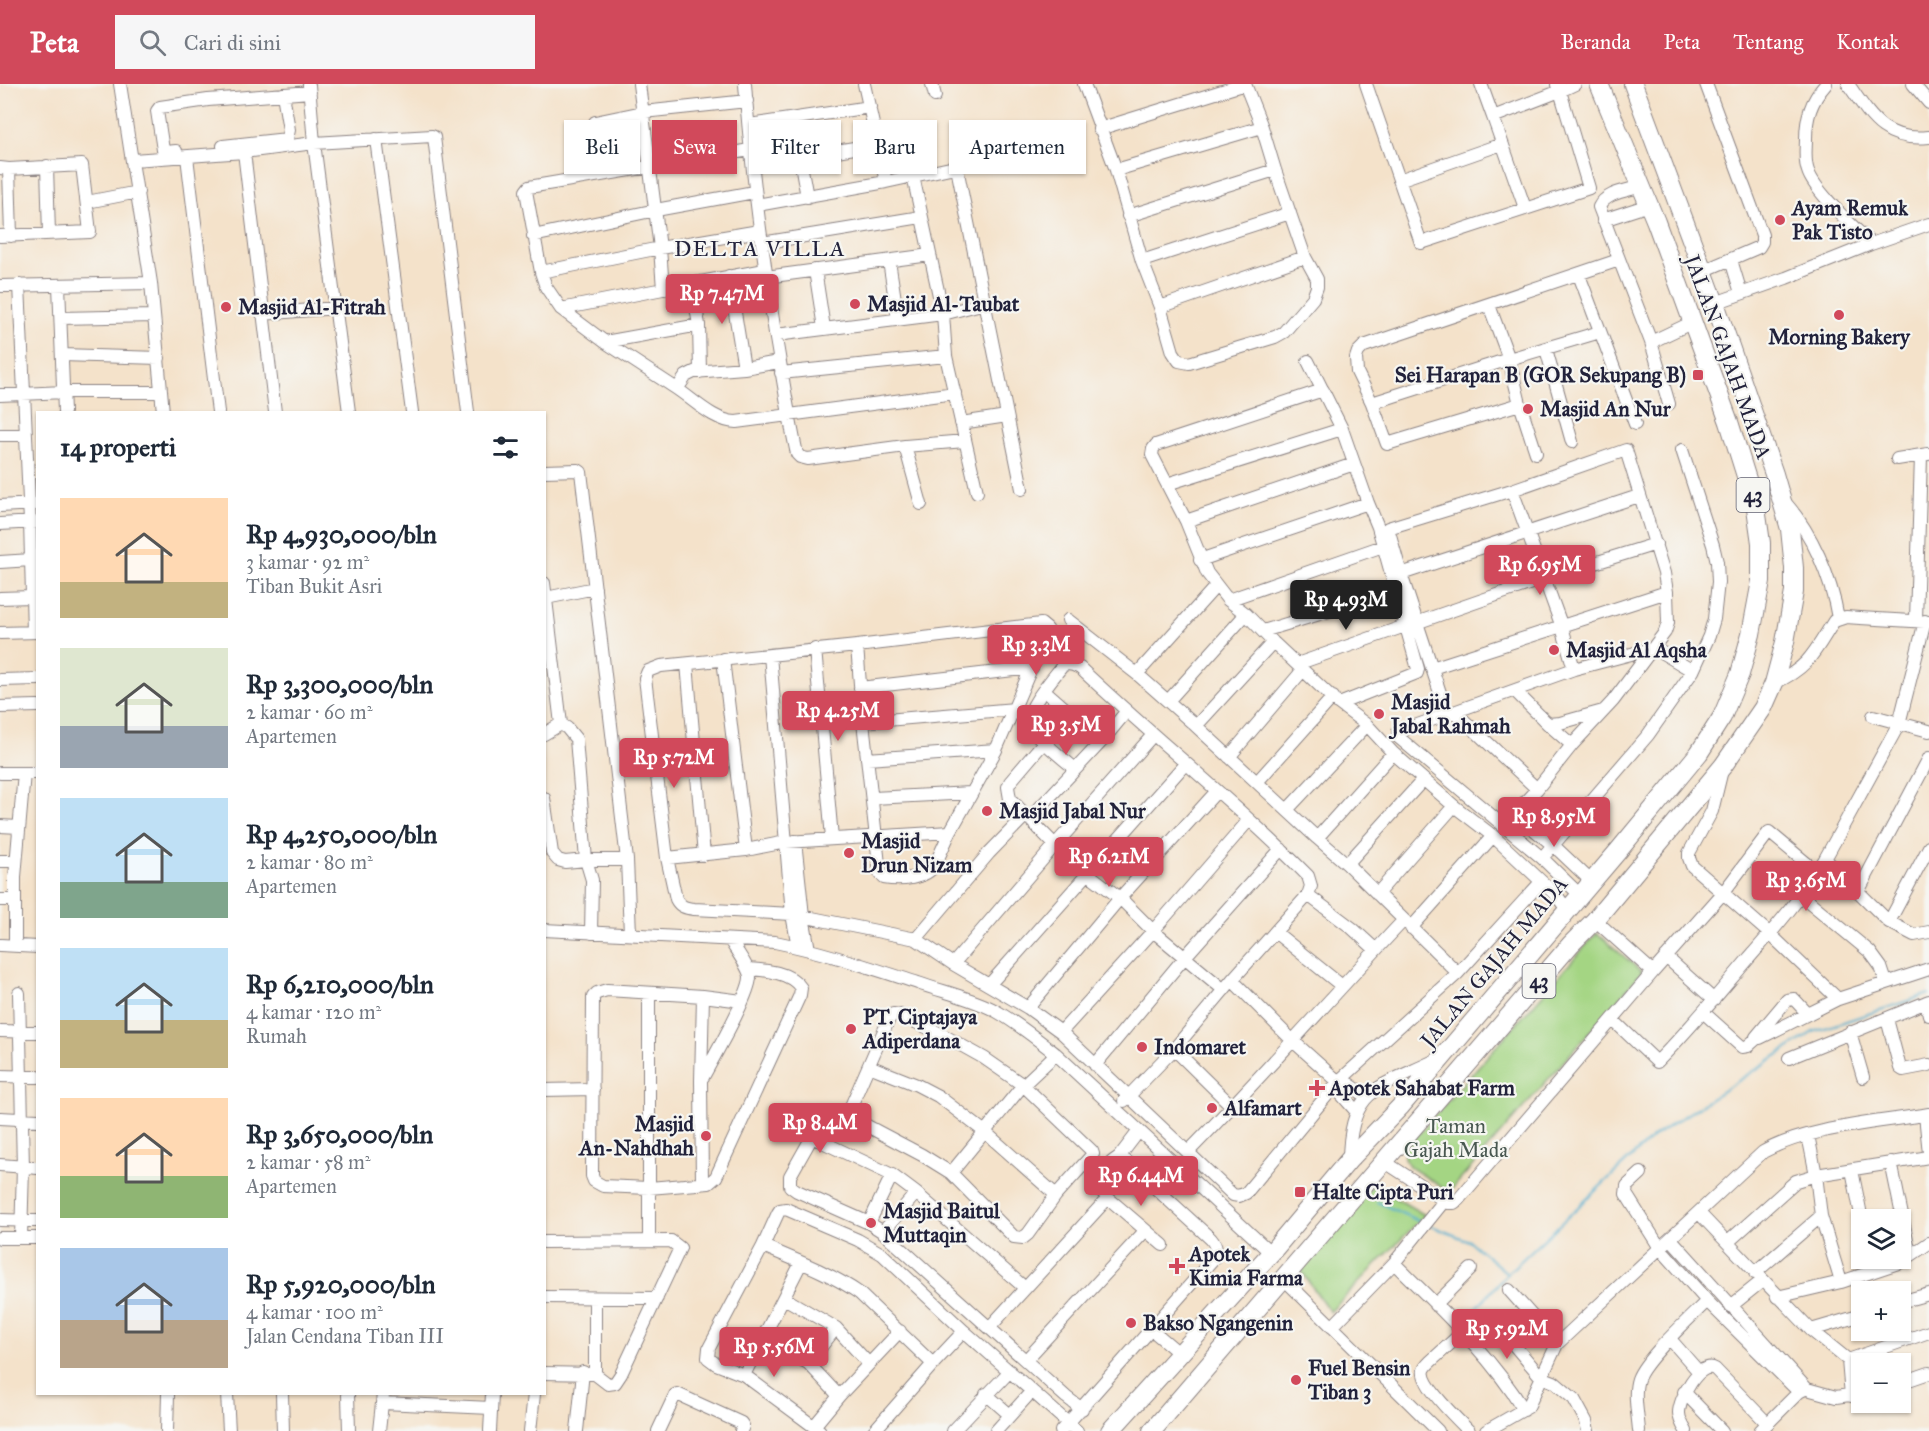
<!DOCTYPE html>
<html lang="id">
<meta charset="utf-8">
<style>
body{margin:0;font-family:"IM FELL Great Primer",serif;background:#f6f6f7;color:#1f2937;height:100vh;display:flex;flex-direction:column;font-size:22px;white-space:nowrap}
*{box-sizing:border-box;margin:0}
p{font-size:20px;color:#747a83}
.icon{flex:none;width:33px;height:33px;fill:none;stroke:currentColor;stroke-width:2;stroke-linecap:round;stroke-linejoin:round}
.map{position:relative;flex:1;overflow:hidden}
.drawer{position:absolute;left:36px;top:327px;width:510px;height:984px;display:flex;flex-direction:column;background:#fff;border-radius:0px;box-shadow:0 2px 4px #0004}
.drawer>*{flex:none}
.banner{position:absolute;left:564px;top:36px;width:570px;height:54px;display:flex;gap:12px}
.tools{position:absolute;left:1851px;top:1125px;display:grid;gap:12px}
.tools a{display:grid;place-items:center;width:60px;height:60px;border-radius:0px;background:#fff;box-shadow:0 2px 4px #0004;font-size:30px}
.price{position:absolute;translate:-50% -51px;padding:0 14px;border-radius:6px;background:#d1495b;color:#fff;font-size:20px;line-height:39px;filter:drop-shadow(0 2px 3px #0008)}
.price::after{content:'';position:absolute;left:50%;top:36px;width:18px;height:14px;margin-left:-9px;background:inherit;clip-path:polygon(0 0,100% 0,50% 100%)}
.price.selected{background:#222;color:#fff}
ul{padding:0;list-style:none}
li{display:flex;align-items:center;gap:18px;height:150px;padding:0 24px}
li span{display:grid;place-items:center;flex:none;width:168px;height:120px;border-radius:0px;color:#555}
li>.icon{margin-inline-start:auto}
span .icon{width:72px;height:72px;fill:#fffc;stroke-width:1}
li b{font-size:26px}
h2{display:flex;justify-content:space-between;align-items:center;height:72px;padding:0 24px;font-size:26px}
.chip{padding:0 21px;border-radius:0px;background:#fff;box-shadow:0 2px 4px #0004;font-size:21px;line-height:54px}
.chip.selected{background:#d1495b;color:#fff}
header{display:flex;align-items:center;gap:36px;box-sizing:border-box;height:84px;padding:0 30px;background:#d1495b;color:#fff}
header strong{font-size:28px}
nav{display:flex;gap:33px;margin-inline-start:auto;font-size:21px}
.search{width:420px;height:54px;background:#f6f6f7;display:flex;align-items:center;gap:15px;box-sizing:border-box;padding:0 21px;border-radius:0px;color:#747a83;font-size:22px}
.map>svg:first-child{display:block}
</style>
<header>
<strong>Peta</strong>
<div class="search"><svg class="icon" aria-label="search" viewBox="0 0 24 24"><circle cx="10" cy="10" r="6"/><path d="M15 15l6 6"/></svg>Cari di sini</div>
<nav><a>Beranda</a><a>Peta</a><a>Tentang</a><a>Kontak</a></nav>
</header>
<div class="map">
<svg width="1929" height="1347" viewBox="0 0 1929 1347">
<rect width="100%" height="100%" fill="#f6f6f2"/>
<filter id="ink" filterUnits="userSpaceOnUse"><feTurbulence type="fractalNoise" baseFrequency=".0167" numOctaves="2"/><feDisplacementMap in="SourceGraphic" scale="12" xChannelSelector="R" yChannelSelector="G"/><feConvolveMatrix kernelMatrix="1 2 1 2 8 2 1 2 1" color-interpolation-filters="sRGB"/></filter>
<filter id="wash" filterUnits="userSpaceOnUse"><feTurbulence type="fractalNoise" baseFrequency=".008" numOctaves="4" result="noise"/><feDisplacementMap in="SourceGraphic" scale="24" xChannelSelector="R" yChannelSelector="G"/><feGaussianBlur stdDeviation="1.35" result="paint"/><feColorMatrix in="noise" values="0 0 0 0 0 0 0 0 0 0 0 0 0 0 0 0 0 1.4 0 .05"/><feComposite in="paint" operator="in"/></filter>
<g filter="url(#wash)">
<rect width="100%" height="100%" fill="#f4e2ca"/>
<path fill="#a4d583" stroke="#637c5f" stroke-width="1.5" d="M726,668L727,685L703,687L702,670Z
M1597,849L1642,888L1453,1104H1443L1410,1083L1404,1074V1066Z
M1373,1101L1425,1131L1330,1228L1299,1184Z"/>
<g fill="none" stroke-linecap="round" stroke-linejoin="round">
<path stroke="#50adcf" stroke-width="2" d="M1377,1118L1421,1138
M1429,1141L1469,1157L1507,1189
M1465,1236L1511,1186L1654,1052L1813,948L1929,910"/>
</g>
</g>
<g filter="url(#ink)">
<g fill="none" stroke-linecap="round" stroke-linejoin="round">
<g stroke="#8b8282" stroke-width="14">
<path id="minor" d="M120,0L151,199L163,328
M639,0L660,164L663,205L765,186
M745,0C751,84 762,166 775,249C782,289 788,330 797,370L800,373L808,375L905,362L965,357
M864,0L886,98
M932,0L935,12
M1084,0L1116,86L1142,177L1160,223L1173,268L1179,277L1189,279L1275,253L1284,248L1313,214L1317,203V195L1305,173L1275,86L1262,43L1245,0L1099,45
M1366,0L1421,159L1589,104L1560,7L1575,0
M1481,0L1493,33
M1826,0C1811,17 1806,33 1806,55C1806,65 1804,77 1808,87C1814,107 1855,144 1871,160
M1848,0C1871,33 1884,58 1929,53
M1913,0L1929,19
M309,1L314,59L349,328
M793,36L807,113
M595,38L643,28L747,17
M749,41L870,23
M376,55L412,328
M223,62L287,55L289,46L283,10
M176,67L166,68L163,66L157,27L160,23L208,16L310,8
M244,68L275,328
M187,73L218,328
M801,73L878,60
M133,76L244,68L314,59L432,52L434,53L468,328
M47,82L49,150
M0,84L9,85L82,81L90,148L0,152
M9,85L11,152
M1116,86L1262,43
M913,92L943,230L946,272L977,408
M1399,96L1502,60
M1642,102C1627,107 1606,108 1599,123L1651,258L1669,320
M87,118L138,108
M757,121L886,98L950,84L955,85L958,89L1022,405
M1525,124L1493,33L1560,7L1557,1
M1128,132L1275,86
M1603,136L1649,121
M533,152L656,126L754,108
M762,159L921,133
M1731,176L1741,209
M889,177L898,235
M1142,177L1290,129
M815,186L824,244
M1703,187L1759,163L1762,158V151L1706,0
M541,188L660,164L759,147
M1579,191L1635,340
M729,192L744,284
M766,193L930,171
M692,200L699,241L700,288
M19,201L30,438L33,548
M59,201L64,328
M0,202L151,199
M1715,219L1786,194L1871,160L1929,140
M1489,221L1509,275L1520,320L1536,369
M1160,223L1305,173
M561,225L663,205
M262,230L336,224
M61,234L154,232
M776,251L943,230L985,219
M605,258L699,241
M1651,258L1693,238
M1546,265L1572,358
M62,271L159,274
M1308,277L1342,345L1368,419L1378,443L1418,585L1417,589L1339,620
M779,278L744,284L694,288L686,292L677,305C695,317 714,337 736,338L955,309
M781,289L946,272
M677,305L605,258L561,225L546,203L541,188L526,107L529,103L750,66
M1323,306L1156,361L1153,365L1152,371L1186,437L1207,489L1228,516L1246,530L1273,558L1339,620L1367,641L1393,669L1454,722L1493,752L1557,812L1568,827
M0,311L64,308H161
M1372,319L1509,275L1600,248
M1520,320L1387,360L1372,319L1357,288L1356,274L1358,268L1364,262L1619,176
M961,339L1007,332
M0,351H25
M905,362L921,420
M1897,375L1928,370
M544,387L578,386L581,388L627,776L630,850
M1167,400L1342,345
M1512,406L1562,543L1574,585
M1784,417C1812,449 1831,493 1838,534
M0,422L35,420
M1186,437L1354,380
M0,440L36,438
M1200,476L1368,419
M0,478L31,476
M1401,490L1388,444L1512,406L1626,366L1664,489L1667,508L1668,539L1665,548L1613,617L1572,661L1537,705L1503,742
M544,499L561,640
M0,514L32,513
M546,514L595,504
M1228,516L1383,462
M1068,536L1137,590L1196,642L1317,754L1347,780L1458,889
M1916,536L1921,372
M1925,537L1899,640L1825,775L1889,838L1914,851L1929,848
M1416,539L1543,495L1656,460
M1263,547L1396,507
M0,549L38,548
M857,562L863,638L880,789L884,794C900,797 926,795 935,781L950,748L996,666L1045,552L1047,545L1041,540L857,562L661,582L648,587L645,594L667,774L676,815C680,823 686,824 694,825L792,830L916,855L953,880L1028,924L1061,948L1233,1111L1239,1112L1246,1109L1338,998L1458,889L1541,798
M815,565L832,754
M770,571L792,830L798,863
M723,575L746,766
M687,580L704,771
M1297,580L1405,542
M1432,584L1667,508
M1137,590L1216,502
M0,596L38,595
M1774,599C1809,584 1815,567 1834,537L1846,533L1860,534L1929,538
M860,604L1032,584
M1044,606L1102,657
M1515,607L1548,640L1560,639L1603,627
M1168,617L1246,530
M0,623L38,622
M1455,628L1537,705
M1447,630L1401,490L1639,412
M1873,632L1929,647
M863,638L1015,625
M1548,640L1572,661
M1196,642L1273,558
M544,650L561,640L567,644L576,655L586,776L592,796L591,849
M1045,657L1010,698L1008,703L1010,715L1055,761L1087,789L1120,814L1153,847L1224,906
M1229,673L1303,586
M867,675L996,666
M1075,685C1064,675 1030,650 1029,637C1027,623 1054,593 1063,581C1070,579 1074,581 1080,584C1155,655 1236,719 1308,792L1311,802L1308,811L1232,896L1174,965L1124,1017
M1722,686L1712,727L1689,769V774L1692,782L1770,850L1838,915
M0,689H38
M1257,698L1333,613
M544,714L552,769L558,776L565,778L586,776H627
M873,714L971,709
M1287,726L1367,641
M1515,730L1553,761L1592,798
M1029,735L1102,657L1126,628
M0,742L19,743
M1317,754L1393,669
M795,757L803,832L809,866
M667,774L746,766L786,758L950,748
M1542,774L1648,651L1693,587L1709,552L1714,535L1718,498L1717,478L1713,461L1682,366
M0,777H16
M1347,780L1423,696
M1858,808L1929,674
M1377,810L1454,722
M1308,811L1352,844L1376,866
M1580,811L1542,774L1398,653V648L1574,585L1654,564L1693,587
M1801,811L1870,868L1881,883L1886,898
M0,816H14
M1889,838L1929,763
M1411,844L1493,752
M544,846L775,858C824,868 871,884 918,899C943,908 972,914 996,927C1017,939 1037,955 1056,970L1271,1169
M1275,848L1342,902
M916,855L989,769L1026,731
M0,861L38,863
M15,862V793L24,689
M1666,873L1714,916
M953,880L1055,761L1153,651
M1653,888L1723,809L1769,748L1817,788
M1232,896L1293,957L1342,1001L1349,1000L1366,1012
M989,901L1186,679
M19,909L23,1083L21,1154
M742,917L703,912L607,906L597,909L593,913L592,1092L594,1097L603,1102L649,1104L709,1099L716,1093L800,911L801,904C791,888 765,886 748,885
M1926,918L1929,931
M1028,924L1120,814L1216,708
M1703,928L1742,963L1748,962L1757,954
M1807,929L1794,915L1787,916L1756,953L1760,954L1838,915L1929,885
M893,930L900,931L941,950L984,974L1023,1001L1092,1067L1093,1070L1056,1111L1028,1150L1023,1154L1014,1153L951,1089L922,1071L854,1035L848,1029L889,935Z
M1887,935L1900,984L1903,986L1929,981
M1613,936L1657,978C1690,945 1719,909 1749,874C1776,843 1804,811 1825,775
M0,947L38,948
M1061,948L1153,847L1249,736
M1850,948L1863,993
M1174,965L1233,1023
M1789,974L1929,917
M1095,981L1184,874L1281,765
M869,982L917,1001L938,1012L985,1048L1056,1111
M0,992L38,993
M703,993C713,974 750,911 750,893C750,885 735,865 730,856
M1342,1001L1341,1010L1356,1027
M544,1006L593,1005
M1925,1031L1929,1069
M0,1034L38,1036
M817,1038L812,1053L790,1092V1102L797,1107L869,1139L883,1148L1066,1313L1082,1325
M1808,1051L1816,1091L1821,1132L1841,1198
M812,1053L892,1091L916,1109L1025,1204
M1188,1068C1262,993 1331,913 1403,837
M1119,1073L1139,1047
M1349,1076C1350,1003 1379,1004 1436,976
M1385,1078L1448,1119H1454L1458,1116L1653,888L1595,836
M1891,1078L1910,1170
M0,1081L38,1084
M1852,1086L1862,1136
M951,1089L1023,1001L1056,970
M1641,1089L1627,1102L1626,1110L1660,1164L1707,1217L1799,1308
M702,1099L701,997L703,912
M1699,1129L1811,1246L1848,1276L1851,1312
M0,1136L38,1137
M869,1139L892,1091
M883,1148L916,1109
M0,1154H38
M1671,1155L1807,1305L1836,1313L1862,1309
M649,1157V910
M544,1158L671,1157L680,1164L621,1290L615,1299L608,1300L595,1290L544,1289
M1728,1158L1796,1097L1816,1091L1929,1073
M763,1162C795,1176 830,1189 859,1209L933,1280L964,1247
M1869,1174L1872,1188
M1394,1179C1442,1227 1488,1268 1524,1326
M1755,1189L1821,1132
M1284,1195L1438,1347
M1509,1206L1557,1260
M544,1213L657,1214
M1777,1213L1841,1198L1901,1178L1929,1159
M784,1214L836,1244L868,1279
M1900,1218L1929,1210
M1435,1221L1471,1185
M1731,1222L1762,1197
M1492,1235L1541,1293L1554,1298L1574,1315L1586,1337L1588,1347
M990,1243L1108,1114
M1332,1243L1394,1179L1444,1117
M1152,1246L1179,1269
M1811,1246L1862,1231
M1464,1247L1430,1278C1428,1280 1425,1283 1424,1286C1420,1300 1459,1337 1469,1347
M763,1255L808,1279L839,1312
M1670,1255L1699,1288
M1026,1276L1145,1147
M1848,1276L1929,1248
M808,1279L836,1244
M595,1290V1214
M744,1291L801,1179
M1900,1299L1929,1289
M1684,1308L1722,1347
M227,1310L229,1347
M282,1310L283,1347
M348,1310L349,1347
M986,1310L1010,1331
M383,1319L491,1324
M815,1341L839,1312L900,1247
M167,1347L168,1310
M379,1347L383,1310
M490,1347L492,1310
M530,1347L534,1310
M577,1347L583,1288
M658,1347L675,1311L677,1310L741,1339L743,1342L741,1347
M820,1347L744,1291L716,1280L708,1274L709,1264L763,1162L778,1129L780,1126L786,1125L858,1156L882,1170L964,1247L1077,1347
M874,1347L933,1280
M953,1347L1010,1287
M996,1347L1032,1307
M1061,1347L1213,1175C1217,1167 1217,1162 1211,1155L1126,1077L1119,1073C1108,1080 1099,1090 1097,1102L1108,1114L1163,1161
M1486,1347L1528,1323L1557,1260L1763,1068C1808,1043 1877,1039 1929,1030
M1639,1347C1638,1331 1633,1310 1638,1295C1645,1275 1691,1233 1707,1217
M1686,1347C1683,1342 1679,1335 1679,1329C1679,1315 1699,1276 1715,1285L1767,1339
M1760,1347L1799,1308L1805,1305"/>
</g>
<g stroke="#8b8282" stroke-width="20">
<path id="highway" d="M1110,1347L1271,1169L1349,1076L1401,1022L1619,766L1699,669L1722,633L1740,590L1751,550L1761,497V459L1756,424L1729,338L1656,138L1599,0
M1152,1347L1571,860L1595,836L1723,682L1763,624L1774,599L1785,558L1794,508V484L1790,445L1774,390L1715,219L1633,0"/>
</g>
<use href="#minor" stroke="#fff" stroke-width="12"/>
<use href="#highway" stroke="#fff" stroke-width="18"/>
</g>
</g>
<g fill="#d1495b" stroke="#f6f6f2" stroke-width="2">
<circle cx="1780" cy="136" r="6"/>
<circle cx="855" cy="220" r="6"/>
<circle cx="226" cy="223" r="6"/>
<circle cx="1839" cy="231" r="6"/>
<rect x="1692" y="285" width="12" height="12" rx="3"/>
<circle cx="1528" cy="325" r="6"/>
<circle cx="1554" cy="566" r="6"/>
<circle cx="1379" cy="630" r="6"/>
<circle cx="987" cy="727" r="6"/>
<circle cx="849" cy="769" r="6"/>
<circle cx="851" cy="945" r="6"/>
<circle cx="1142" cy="963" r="6"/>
<path d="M1314 995h6v6h6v6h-6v6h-6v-6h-6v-6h6z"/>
<circle cx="1212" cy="1024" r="6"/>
<circle cx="706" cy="1052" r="6"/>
<rect x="1294" y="1102" width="12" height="12" rx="3"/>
<circle cx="871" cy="1139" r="6"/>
<path d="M1174 1173h6v6h6v6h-6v6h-6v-6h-6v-6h6z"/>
<circle cx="1131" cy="1239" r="6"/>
<circle cx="1296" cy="1296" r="6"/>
</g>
<g text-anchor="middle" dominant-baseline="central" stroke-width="4.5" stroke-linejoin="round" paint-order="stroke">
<g fill="#f6f6f2" stroke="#626272" stroke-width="1.5">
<rect x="1736.5" y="394" width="33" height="34" rx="4.5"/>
<rect x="1522.5" y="880" width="33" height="34" rx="4.5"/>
</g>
<g font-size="20" font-weight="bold" fill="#22223b">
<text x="1753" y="411">43</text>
<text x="1539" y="897">43</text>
</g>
<g font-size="21" font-weight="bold" fill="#22223b" stroke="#f6f6f2" text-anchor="start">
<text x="1792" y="124">Ayam Remuk<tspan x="1792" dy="24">Pak Tisto</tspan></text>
<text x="867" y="220">Masjid Al-Taubat</text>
<text x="238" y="223">Masjid Al-Fitrah</text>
<text x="1839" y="253" text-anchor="middle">Morning Bakery</text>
<text x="1686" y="291" text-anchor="end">Sei Harapan B (GOR Sekupang B)</text>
<text x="1540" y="325">Masjid An Nur</text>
<text x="1566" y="566">Masjid Al Aqsha</text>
<text x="1391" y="618">Masjid<tspan x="1391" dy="24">Jabal Rahmah</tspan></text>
<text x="999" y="727">Masjid Jabal Nur</text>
<text x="861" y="757">Masjid<tspan x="861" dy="24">Drun Nizam</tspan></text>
<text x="863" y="933">PT. Ciptajaya<tspan x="863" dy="24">Adiperdana</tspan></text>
<text x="1154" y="963">Indomaret</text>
<text x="1329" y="1004">Apotek Sahabat Farm</text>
<text x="1224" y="1024">Alfamart</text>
<text x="694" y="1040" text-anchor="end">Masjid<tspan x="694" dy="24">An-Nahdhah</tspan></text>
<text x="1312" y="1108">Halte Cipta Puri</text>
<text x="883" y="1127">Masjid Baitul<tspan x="883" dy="24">Muttaqin</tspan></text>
<text x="1189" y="1170">Apotek<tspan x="1189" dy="24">Kimia Farma</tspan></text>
<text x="1143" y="1239">Bakso Ngangenin</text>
<text x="1308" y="1284">Fuel Bensin<tspan x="1308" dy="24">Tiban 3</tspan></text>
</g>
<g font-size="21" fill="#22223b" stroke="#f6f6f2">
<text transform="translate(1728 273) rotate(70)">JALAN GAJAH MADA</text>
<text transform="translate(1494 878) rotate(-50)">JALAN GAJAH MADA</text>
</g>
<g font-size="21" fill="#495851" stroke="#f6f6f2">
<text x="1456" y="1042">Taman<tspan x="1456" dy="24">Gajah Mada</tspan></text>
</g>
<g font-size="22" letter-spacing="1.5" fill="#22223b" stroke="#f6f6f2">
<text x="760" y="164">DELTA VILLA</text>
</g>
</g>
</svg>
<div class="tools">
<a><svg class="icon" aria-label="layers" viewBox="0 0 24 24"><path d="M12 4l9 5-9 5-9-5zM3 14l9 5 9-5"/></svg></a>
<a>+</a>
<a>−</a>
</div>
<b class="price" style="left:722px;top:241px">Rp 7.47M</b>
<b class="price" style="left:1540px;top:512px">Rp 6.95M</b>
<b class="price selected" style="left:1346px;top:547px">Rp 4.93M</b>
<b class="price" style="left:1036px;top:592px">Rp 3.3M</b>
<b class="price" style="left:838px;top:658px">Rp 4.25M</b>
<b class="price" style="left:1066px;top:672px">Rp 3.5M</b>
<b class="price" style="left:674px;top:705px">Rp 5.72M</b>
<b class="price" style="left:1554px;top:764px">Rp 8.95M</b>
<b class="price" style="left:1109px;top:804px">Rp 6.21M</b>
<b class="price" style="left:1806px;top:828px">Rp 3.65M</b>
<b class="price" style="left:820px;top:1070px">Rp 8.4M</b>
<b class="price" style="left:1141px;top:1123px">Rp 6.44M</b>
<b class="price" style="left:1507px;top:1276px">Rp 5.92M</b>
<b class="price" style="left:774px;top:1294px">Rp 5.56M</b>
<div class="banner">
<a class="chip">Beli</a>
<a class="chip selected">Sewa</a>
<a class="chip">Filter</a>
<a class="chip">Baru</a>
<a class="chip">Apartemen</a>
</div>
<section class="drawer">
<h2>14 properti<svg class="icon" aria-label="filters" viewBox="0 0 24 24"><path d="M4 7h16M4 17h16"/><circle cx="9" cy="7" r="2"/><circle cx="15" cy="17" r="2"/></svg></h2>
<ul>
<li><span style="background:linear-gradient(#ffd9b3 70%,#c2b280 0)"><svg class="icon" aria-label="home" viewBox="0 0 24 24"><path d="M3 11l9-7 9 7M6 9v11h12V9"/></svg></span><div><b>Rp 4,930,000/bln</b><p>3 kamar · 92 m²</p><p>Tiban Bukit Asri</p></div></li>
<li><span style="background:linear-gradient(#dfe7d0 65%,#9aa5b1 0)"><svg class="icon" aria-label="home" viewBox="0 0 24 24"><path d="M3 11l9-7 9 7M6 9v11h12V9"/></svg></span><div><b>Rp 3,300,000/bln</b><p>2 kamar · 60 m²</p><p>Apartemen</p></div></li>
<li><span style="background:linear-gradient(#bfe0f5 70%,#7fa58c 0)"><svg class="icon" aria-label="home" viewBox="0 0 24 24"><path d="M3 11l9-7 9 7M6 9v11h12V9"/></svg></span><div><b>Rp 4,250,000/bln</b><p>2 kamar · 80 m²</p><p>Apartemen</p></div></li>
<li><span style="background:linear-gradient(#bfe0f5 60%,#c2b280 0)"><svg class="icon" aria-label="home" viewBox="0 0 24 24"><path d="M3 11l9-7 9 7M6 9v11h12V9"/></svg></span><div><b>Rp 6,210,000/bln</b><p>4 kamar · 120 m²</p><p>Rumah</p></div></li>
<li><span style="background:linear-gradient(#ffd9b3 65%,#8fb573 0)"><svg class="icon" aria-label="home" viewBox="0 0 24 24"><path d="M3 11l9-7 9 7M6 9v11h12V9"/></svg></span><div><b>Rp 3,650,000/bln</b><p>2 kamar · 58 m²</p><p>Apartemen</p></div></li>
<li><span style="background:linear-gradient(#a9c7e8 60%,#b9a48a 0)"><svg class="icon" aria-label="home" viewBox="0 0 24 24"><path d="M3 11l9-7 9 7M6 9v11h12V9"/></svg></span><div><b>Rp 5,920,000/bln</b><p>4 kamar · 100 m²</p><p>Jalan Cendana Tiban III</p></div></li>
</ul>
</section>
</div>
